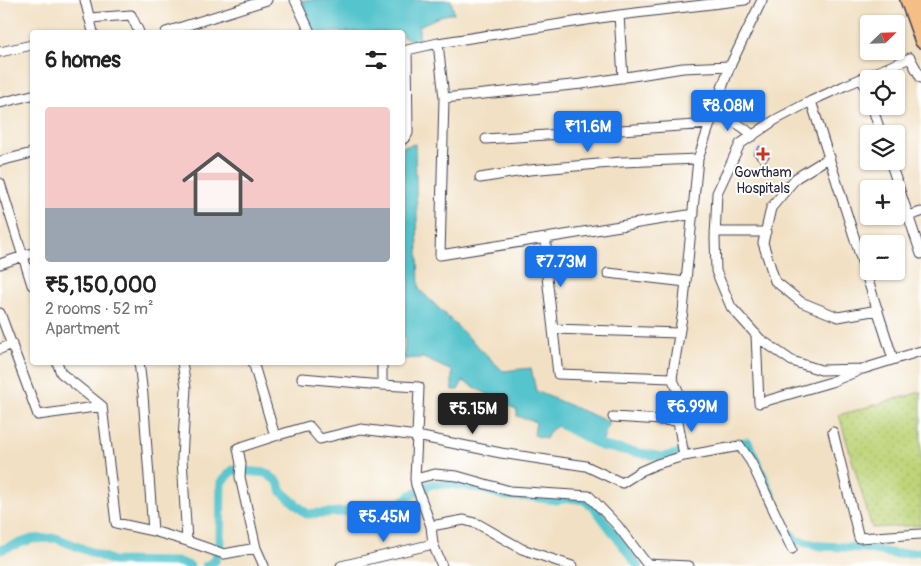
<!DOCTYPE html>
<meta charset="utf-8">
<style>
body{margin:0;font-family:Pangolin,sans-serif;background:#f2f2f2;color:#222;height:100vh;display:flex;flex-direction:column;font-size:19px;white-space:nowrap}
*{box-sizing:border-box;margin:0}
p{font-size:16px;color:#767676}
.icon{flex:none;width:28px;height:28px;fill:none;stroke:currentColor;stroke-width:2;stroke-linecap:round;stroke-linejoin:round}
.map{position:relative;flex:1;overflow:hidden}
.sheet{position:absolute;left:30px;top:30px;width:375px;height:335px;display:flex;flex-direction:column;background:#fff;border-radius:5px;box-shadow:0 1px 4px #0004}
.sheet>*{flex:none}
.needle{width:32px;rotate:67deg}
.fabs{position:absolute;left:860px;top:15px;display:grid;gap:10px}
.fabs a{display:grid;place-items:center;width:45px;height:45px;border-radius:5px;background:#fff;box-shadow:0 1px 4px #0004;font-size:25px}
.price{position:absolute;translate:-50% -42px;padding:0 11px;border-radius:5px;background:#1a73e8;color:#fff;font-size:16px;line-height:32px;filter:drop-shadow(0 1px 2px #0008)}
.price::after{content:'';position:absolute;left:50%;top:30px;width:15px;height:11px;margin-left:-8px;background:inherit;clip-path:polygon(0 0,100% 0,50% 100%)}
.price.on{background:#222;color:#fff}
ul{padding:0;list-style:none}
li{display:grid;align-content:center;gap:10px;height:265px;padding:0 15px}
li+li{border-top:1px solid #e0e0e0}
li span{display:grid;place-items:center;height:155px;border-radius:5px;color:#555}
li>.icon{margin-inline-start:auto}
span .icon{width:90px;height:90px;fill:#fffc;stroke-width:1}
li b{font-size:21px}
h2{display:flex;justify-content:space-between;align-items:center;height:60px;padding:0 15px;font-size:21px}
.map>svg:first-child{display:block}
</style>
<div class="map">
<svg width="921" height="566" viewBox="0 0 921 566">
<defs>
<pattern id="park-dots" width="8" height="8" patternUnits="userSpaceOnUse" patternTransform="scale(1.25)"><rect width="8" height="8" fill="#bed479"/><path d="M2 2h.1M6 6h.1" fill="none" stroke="#a3b66a" stroke-width="1.8" stroke-linecap="round"/></pattern>
</defs>
<rect width="100%" height="100%" fill="#fff"/>
<filter id="ink" filterUnits="userSpaceOnUse"><feTurbulence type="fractalNoise" baseFrequency=".02" numOctaves="2"/><feDisplacementMap in="SourceGraphic" scale="10" xChannelSelector="R" yChannelSelector="G"/><feConvolveMatrix kernelMatrix="1 2 1 2 8 2 1 2 1" color-interpolation-filters="sRGB"/></filter>
<filter id="wash" filterUnits="userSpaceOnUse"><feTurbulence type="fractalNoise" baseFrequency=".0096" numOctaves="4" result="noise"/><feDisplacementMap in="SourceGraphic" scale="20" xChannelSelector="R" yChannelSelector="G"/><feGaussianBlur stdDeviation="1.12" result="paint"/><feColorMatrix in="noise" values="0 0 0 0 0 0 0 0 0 0 0 0 0 0 0 0 0 1.4 0 .05"/><feComposite in="paint" operator="in"/></filter>
<g filter="url(#wash)">
<rect width="100%" height="100%" fill="#f1e0c3"/>
<path fill="url(#park-dots)" stroke="#707b5a" d="M921,392V525L872,528L839,415Z"/>
<path fill="#56c4cc" stroke="#3c7384" d="M302,0H451L454,13L441,16L419,26V42L403,37L402,32H312Z
M415,144L419,289L503,371L531,368L536,391L609,422L601,446L572,430L557,426L550,431L546,439L534,435L536,422L517,416V410L463,381L458,390H452V371L423,358L404,359L405,337L402,336L403,147Z"/>
<g fill="none" stroke-linecap="round" stroke-linejoin="round">
<path stroke="#56c4cc" stroke-width="9" d="M562,425L601,446L662,457L683,453
M732,444L748,442L776,505
M784,524L786,529L796,540L820,546L864,548L895,554L921,552
M0,550L32,539L56,538L113,561L179,562L190,566
M206,566L215,561L220,543L221,482L233,470L266,473L278,482L282,492L307,514L392,509L411,495L432,484H452L477,488L506,496L534,497L556,500L571,498L584,500L594,507L638,566"/>
</g>
<g id="blocks">
<path fill="#cdb2e4" d="M760,146L770,156L763,164L753,154Z"/>
</g>
</g>
<g filter="url(#ink)">
<use href="#blocks" fill-opacity="0" stroke="#413e4f" stroke-width="1"/>
<g fill="none" stroke-linecap="round" stroke-linejoin="round">
<g stroke="#413e4f" stroke-width="11">
<path id="minor" d="M85,0L93,32
M295,0L310,32
M619,15L623,78
M89,18L131,15L139,32
M166,32L267,0
M0,52L32,45
M862,78L869,98
M921,78L910,58L844,86L811,101L775,120L740,144L717,193L715,238L716,271L731,307L760,339L792,361L821,370L863,369L921,351
M444,98L438,43L619,15L745,0
M811,101L893,359
M0,103L32,95
M872,106L881,134
M712,115C729,119 740,123 753,136
M486,139L710,124
M402,140L406,137L408,133L407,50L438,43
M830,157L796,178L771,208L763,243L775,281L801,302L838,317L878,310
M0,161L32,153
M890,161L921,254
M480,178L529,170L622,162L698,159
M0,183L32,285
M908,216L921,212
M715,232H766
M546,238L440,255L444,98L582,84L683,68L730,66
M0,264L32,253
M608,273L686,282
M0,313L38,415L102,406
M553,329L679,333
M756,334L759,403L831,382L858,371
M0,349L12,344
M57,362L61,373L102,406L116,523L153,531
M139,362L143,395L153,531L187,541
M182,362L186,388L182,459L187,541L224,554L256,548
M253,362L275,436L238,448L241,464L240,477L256,548L264,566
M302,378L382,385L419,387L417,436L501,453L586,466L622,483L641,471L657,464L684,456
M672,378L558,374L546,268V238L694,214
M382,385V362
M613,417L678,421L681,397L672,378L683,311L698,159L710,124L712,115L730,66L762,0
M678,421L684,456L740,446L751,462L792,549
M833,432L859,538L921,534
M275,436L309,426L320,439L361,429L417,436L415,479L416,485L431,526L433,544L442,566
M415,479L435,474L457,476L510,491L589,496L617,525L647,564L689,566
M431,526L464,520L478,524L522,549L572,566
M341,566L433,544"/>
</g>
<g stroke="#413e4f" stroke-width="14">
<path id="major" d="M906,0L921,42
M915,0L921,16"/>
</g>
<use href="#minor" stroke="#fff" stroke-width="9"/>
<use href="#major" stroke="#f5be86" stroke-width="11"/>
</g>
</g>
<path fill="#c8321e" stroke="#fff" stroke-width="2" d="M760.5 146.5h5v5h5v5h-5v5h-5v-5h-5v-5h5z"/>
<g text-anchor="middle" dominant-baseline="central" stroke-width="4" stroke-linejoin="round" paint-order="stroke">
<g font-size="14" fill="#22223b" stroke="#fff">
<text x="763" y="172">Gowtham<tspan x="763" dy="16">Hospitals</tspan></text>
</g>
</g>
</svg>
<div class="fabs">
<a><svg class="needle" viewBox="-14 -14 28 28"><path d="M0-13l5 13h-10z" fill="#e53935"/><path d="M0 13l5-13h-10z" fill="#767676"/></svg></a>
<a><svg class="icon" aria-label="locate" viewBox="0 0 24 24"><circle cx="12" cy="12" r="6"/><path d="M12 2v4M12 18v4M2 12h4M18 12h4"/></svg></a>
<a><svg class="icon" aria-label="layers" viewBox="0 0 24 24"><path d="M12 4l9 5-9 5-9-5zM3 14l9 5 9-5"/></svg></a>
<a>+</a>
<a>−</a>
</div>
<b class="price" style="left:728px;top:132px">₹8.08M</b>
<b class="price" style="left:588px;top:153px">₹11.6M</b>
<b class="price" style="left:561px;top:288px">₹7.73M</b>
<b class="price" style="left:692px;top:433px">₹6.99M</b>
<b class="price on" style="left:473px;top:435px">₹5.15M</b>
<b class="price" style="left:384px;top:543px">₹5.45M</b>
<section class="sheet">
<h2>6 homes<svg class="icon" aria-label="filters" viewBox="0 0 24 24"><path d="M4 7h16M4 17h16"/><circle cx="9" cy="7" r="2"/><circle cx="15" cy="17" r="2"/></svg></h2>
<ul>
<li><span style="background:linear-gradient(#f6c9c9 65%,#9aa5b1 0)"><svg class="icon" aria-label="home" viewBox="0 0 24 24"><path d="M3 11l9-7 9 7M6 9v11h12V9"/></svg></span><div><b>₹5,150,000</b><p>2 rooms · 52 m²</p><p>Apartment</p></div></li>
</ul>
</section>
</div>
